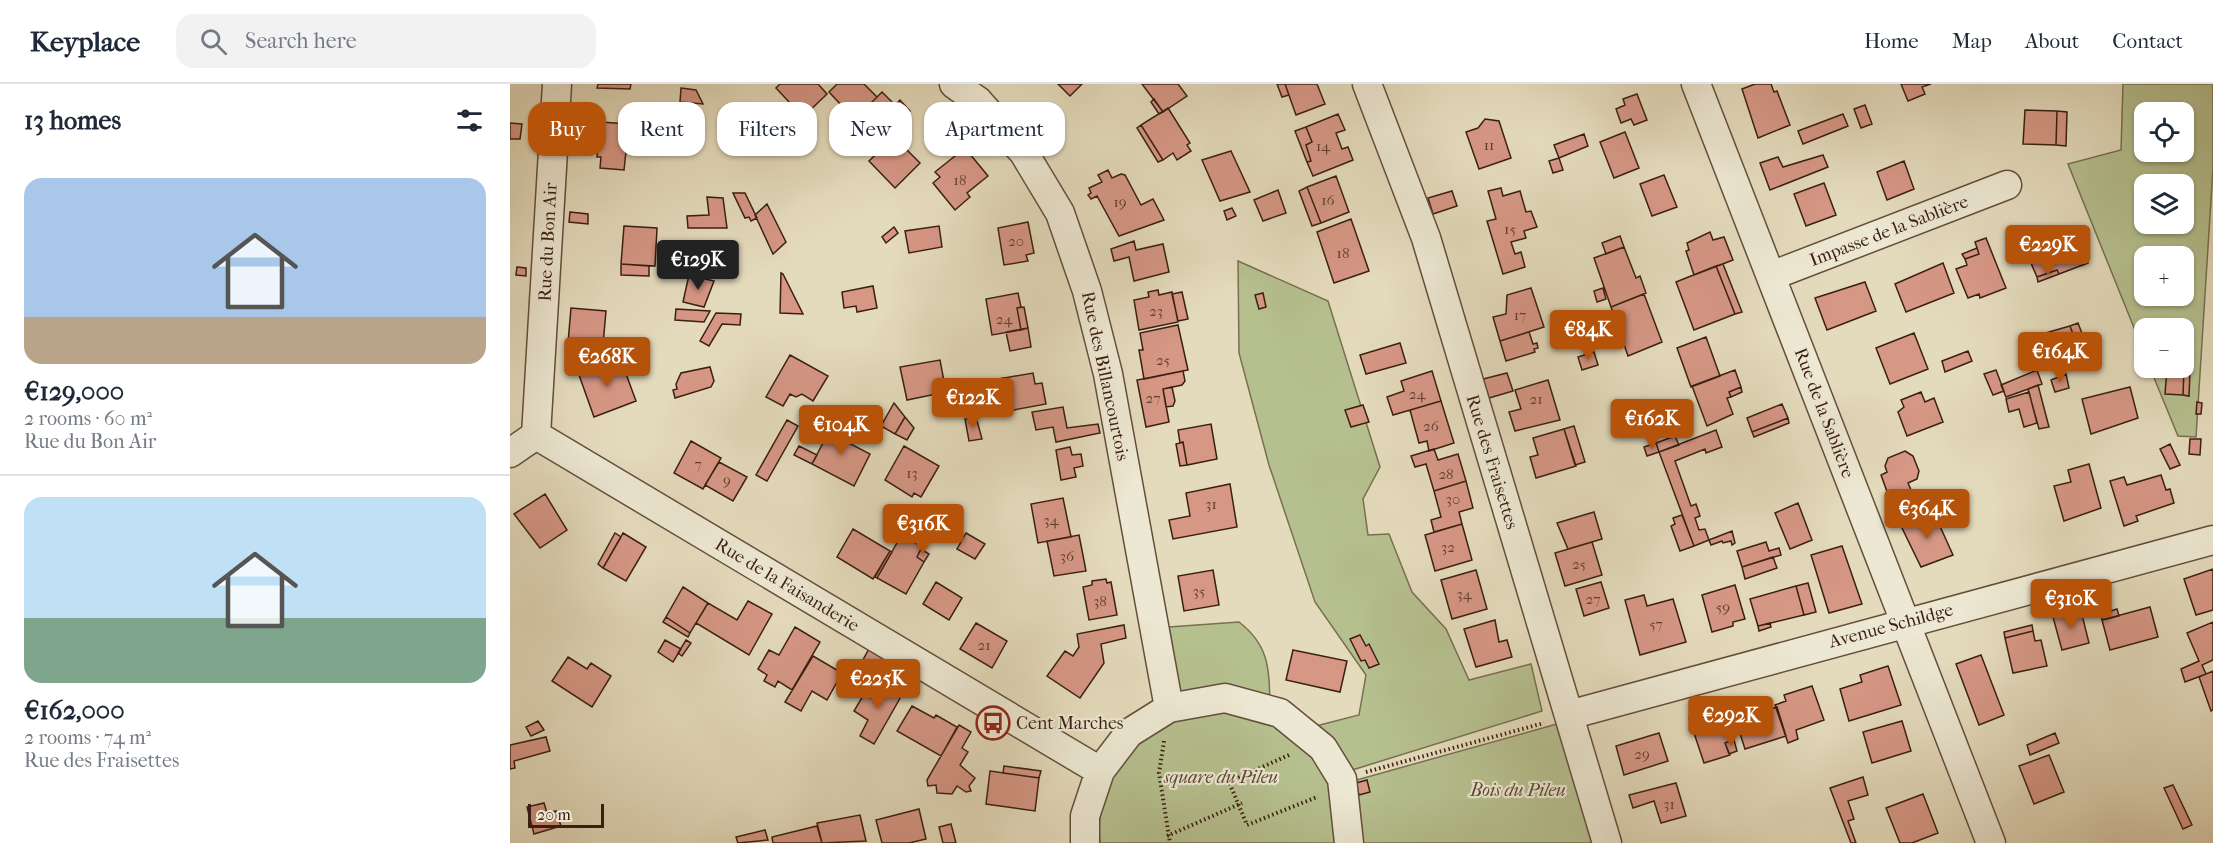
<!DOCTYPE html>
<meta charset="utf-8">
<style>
body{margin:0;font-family:"IM FELL French Canon",serif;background:#f2f2f3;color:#1f2937;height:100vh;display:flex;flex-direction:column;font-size:22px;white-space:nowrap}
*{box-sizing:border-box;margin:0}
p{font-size:20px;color:#747a83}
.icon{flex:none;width:33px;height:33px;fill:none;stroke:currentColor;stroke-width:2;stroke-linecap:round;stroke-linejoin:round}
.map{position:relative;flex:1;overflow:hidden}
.side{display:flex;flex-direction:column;background:#fff;width:510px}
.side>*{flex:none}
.hud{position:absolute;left:18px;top:18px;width:570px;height:54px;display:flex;gap:12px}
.controls{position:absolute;left:1624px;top:18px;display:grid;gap:12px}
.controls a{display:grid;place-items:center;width:60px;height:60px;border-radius:12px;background:#fff;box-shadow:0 2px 4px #0004;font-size:30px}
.scale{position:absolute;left:18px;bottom:15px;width:76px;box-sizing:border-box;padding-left:6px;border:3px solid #3b1f12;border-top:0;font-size:16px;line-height:21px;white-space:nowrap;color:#3b1f12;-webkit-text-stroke:4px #ede8d3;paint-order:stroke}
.price{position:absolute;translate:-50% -51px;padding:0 14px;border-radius:6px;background:#b45309;color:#fff;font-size:20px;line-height:39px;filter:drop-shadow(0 2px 3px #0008)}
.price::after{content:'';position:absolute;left:50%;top:36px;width:18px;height:14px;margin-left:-9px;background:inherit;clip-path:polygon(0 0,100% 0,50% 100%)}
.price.active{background:#222;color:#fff}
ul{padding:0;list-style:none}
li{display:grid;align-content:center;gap:12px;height:318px;padding:0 24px}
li+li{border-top:2px solid #e0e1e3}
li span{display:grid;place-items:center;height:186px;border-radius:18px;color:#555}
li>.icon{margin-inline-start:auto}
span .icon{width:108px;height:108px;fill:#fffc;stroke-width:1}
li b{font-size:26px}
h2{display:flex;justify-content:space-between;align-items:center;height:72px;padding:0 24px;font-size:26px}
.pill{padding:0 21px;border-radius:18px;background:#fff;box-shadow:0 2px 4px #0004;font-size:21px;line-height:54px}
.pill.active{background:#b45309;color:#fff}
header{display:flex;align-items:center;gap:36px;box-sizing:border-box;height:84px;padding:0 30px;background:#fff;border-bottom:2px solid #e0e1e3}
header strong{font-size:28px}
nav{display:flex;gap:33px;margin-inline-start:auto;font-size:21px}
.search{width:420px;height:54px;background:#f2f2f3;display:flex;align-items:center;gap:15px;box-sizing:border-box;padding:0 21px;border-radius:18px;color:#747a83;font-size:22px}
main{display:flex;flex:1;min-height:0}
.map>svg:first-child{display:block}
</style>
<header>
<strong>Keyplace</strong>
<div class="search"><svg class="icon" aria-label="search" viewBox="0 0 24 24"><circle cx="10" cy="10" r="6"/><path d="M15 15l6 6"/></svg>Search here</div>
<nav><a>Home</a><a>Map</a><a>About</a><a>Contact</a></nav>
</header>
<main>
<section class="side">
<h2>13 homes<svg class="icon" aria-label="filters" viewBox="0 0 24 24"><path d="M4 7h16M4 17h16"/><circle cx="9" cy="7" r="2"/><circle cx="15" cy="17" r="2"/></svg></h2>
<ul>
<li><span style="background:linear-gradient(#a9c7e8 75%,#b9a48a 0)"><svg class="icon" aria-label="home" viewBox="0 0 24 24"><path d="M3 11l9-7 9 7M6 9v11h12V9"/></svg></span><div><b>€129,000</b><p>2 rooms · 60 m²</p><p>Rue du Bon Air</p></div></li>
<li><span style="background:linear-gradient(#bfe0f5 65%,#7fa58c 0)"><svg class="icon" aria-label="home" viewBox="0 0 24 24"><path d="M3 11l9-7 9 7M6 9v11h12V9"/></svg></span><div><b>€162,000</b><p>2 rooms · 74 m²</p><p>Rue des Fraisettes</p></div></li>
</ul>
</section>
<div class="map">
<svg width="1703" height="759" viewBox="0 0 1703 759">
<rect width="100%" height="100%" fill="#e4dbbc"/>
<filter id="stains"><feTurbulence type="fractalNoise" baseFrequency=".00333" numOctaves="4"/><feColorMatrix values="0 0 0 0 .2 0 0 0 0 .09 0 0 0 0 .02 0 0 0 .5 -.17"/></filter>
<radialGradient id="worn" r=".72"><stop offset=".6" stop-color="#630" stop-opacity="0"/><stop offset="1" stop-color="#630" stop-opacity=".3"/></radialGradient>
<path fill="#b6c08f" stroke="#787050" stroke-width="1.5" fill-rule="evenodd" d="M1613,0H1703V84L1686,353L1668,352L1640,284H1674V244H1635V271L1558,80L1611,66ZM1635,28H1674V68H1635ZM1635,100H1674V140H1635ZM1635,172H1674V212H1635Z
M728,177L818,217L870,383L853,415L858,451L879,450L902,508L936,545L959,596L1021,580L1032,627L839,687L806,642L849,631L856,591L805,518L759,381L729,269Z
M729,538C760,562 759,586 760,622L672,617L659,543Z
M719,625L764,639L786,654L812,686L825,718L826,759H590C584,706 614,654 664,633C679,626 703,628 719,625Z
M1047,640L1082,759H849L843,697Z"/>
<path fill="#d69785" stroke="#3b1f12" stroke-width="1.5" d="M88,0H121L120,5L87,4Z
M270,0H308L317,10L293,33L266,4Z
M327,0H354L367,13L341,39L330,28L334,24L319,8Z
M548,0H572L560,12Z
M632,0H668L677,12L653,28Z
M767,0H775L779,11L772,13Z
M775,0H807L815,20L786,31Z
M1245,0H1261L1264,8L1267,7L1280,41L1248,54L1232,5Z
M1391,0H1421L1412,3L1415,10L1398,17Z
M171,4L186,6L193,20L170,18Z
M372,8L385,21L390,16L400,27L363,62L341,39Z
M1127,10L1137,36L1124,41L1121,35L1111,39L1106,25L1115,21L1113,15Z
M644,15L653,28L649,30L641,18Z
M1355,21L1362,40L1351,44L1344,25Z
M658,24L680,59L677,61L681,67L667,76L663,69L653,76L631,41Z
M1515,26L1547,27L1546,61L1513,60Z
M1547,27L1557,28L1556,62L1546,61Z
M828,30L835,46L826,49L832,65L838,63L843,76L803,92L797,78L801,77L796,61L802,58L796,43Z
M1333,30L1338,42L1293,60L1288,47Z
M975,35L989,37L1001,74L969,85L956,48L968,44Z
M90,38L119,40L114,86L90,84L91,73H87Z
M0,39L12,40L10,55H0Z
M631,41L653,76L648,78L627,44Z
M796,43L802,58L796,61L801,77L797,78L785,47Z
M1115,48L1129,84L1104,94L1090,58Z
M1074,50L1078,62L1049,74L1044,61Z
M384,53L410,79L385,104L359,77Z
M455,64L478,92L457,109L460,113L445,126L423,99L430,93L425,88Z
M721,67L740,108L710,117L692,76Z
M1313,71L1318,83L1260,106L1250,79L1268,73L1273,83Z
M1049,74L1053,86L1043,89L1039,77Z
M1394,77L1404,105L1377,116L1367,88Z
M598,86L602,94L611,90L615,91L631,121L643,115L654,136L609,152L587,112L581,115L578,111L581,109L579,104L592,98L588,91Z
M1154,91L1167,123L1142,132L1130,100Z
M826,92L839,128L811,139L797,103Z
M1314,99L1326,131L1296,142L1284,110Z
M797,103L811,139L802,142L789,107Z
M991,104L993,112L1010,107L1016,128L1021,127L1027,143L1014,147L1016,154L1001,158L1005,170L1011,168L1015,183L993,190L977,137L986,135L978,107Z
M768,106L776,129L753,137L744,116Z
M942,107L947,122L923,130L918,114Z
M223,109H235L247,134L241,137L239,133L235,134Z
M197,113L213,114L217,144H178L177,132L199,131Z
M257,120L276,158L263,170L245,131Z
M722,124L726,132L717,136L714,127Z
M60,128L78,130V140L59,138Z
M841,135L859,187L824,199L807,148Z
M518,138L524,169L516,171L518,177L494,181L488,144Z
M114,142L147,144L145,182L111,180Z
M429,142L432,163L399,169L395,147Z
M384,143L388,149L376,159L372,153Z
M1564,146L1578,179L1549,190L1547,186L1527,193L1515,165Z
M1200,148L1203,156L1214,153L1223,176L1184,191L1176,167L1179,166L1177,159Z
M1110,152L1114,163L1096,170L1092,159Z
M1476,154L1496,204L1470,214L1469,210L1458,214L1446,185L1457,181L1455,175L1469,170L1465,158Z
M624,157L626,166L653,160L659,188L624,197L619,173L604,177L601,165Z
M1114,163L1126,194L1130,192L1136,209L1101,223L1084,174Z
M1467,164L1469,170L1455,175L1452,170Z
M1433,179L1444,209L1396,228L1385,200Z
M111,180L139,182V192L111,191Z
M1213,180L1232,228L1225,230L1206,182Z
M1206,182L1225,230L1184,246L1166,198Z
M7,183L16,184V192L6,191Z
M1547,186L1549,190L1528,198L1527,193Z
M271,189L273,190L293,230L270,229Z
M179,191L204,197L194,223L173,218Z
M1355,198L1366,227L1317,246L1305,214Z
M363,202L367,224L347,228L346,222L334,224L332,208Z
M1021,204L1034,243L990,257L983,233L996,230L997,211Z
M1093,204L1096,215L1087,218L1084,207Z
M648,206L649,211L662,208L668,238L629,246L624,216L639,213L638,208Z
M672,208L678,235L668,237L662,210Z
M508,209L511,223L507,224L511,246L482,251L476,215Z
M753,209L756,223L749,225L745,211Z
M1134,210L1152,258L1118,272L1101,223Z
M514,223L518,244L511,246L507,224Z
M61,224L96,227L93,261L58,259Z
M166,225L200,227L194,238L165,236Z
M206,229L231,230L230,241L212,240L199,262L190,257Z
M1568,239L1578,265L1570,269L1560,242Z
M668,241L678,286L634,295L629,266H633L630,249Z
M1560,242L1570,269L1536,281L1525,252Z
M518,244L521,263L500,267L496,248Z
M1019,248L1023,260L1027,259L1028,264L1024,265L1025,268L996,277L990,257Z
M1404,249L1418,285L1380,300L1366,264Z
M1196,253L1210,292L1181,303L1167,264Z
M890,259L896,279L856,290L850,271Z
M1458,267L1462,277L1435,288L1432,277Z
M1084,268L1088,281L1072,286L1068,273Z
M280,271L318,292L303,317L292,310L286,313L280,310L273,322L256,313Z
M111,276L126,317L84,333L69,291Z
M430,276L436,308L397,316L390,283Z
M200,283L204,297L201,303L165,314L163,306L167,305L166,300L171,289Z
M1657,285L1674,286L1673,311L1655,310Z
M1225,286L1231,303L1219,308L1221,313L1217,314L1223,330L1197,342L1182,302Z
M1486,286L1494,307L1483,311L1474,290Z
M1527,286L1532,300L1496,313L1491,301Z
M1674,286L1680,287L1679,312L1673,311Z
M673,287L675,297L672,301L653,305L659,338L636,343L627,296Z
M922,287L931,317L883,331L877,313L894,307L891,297Z
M523,289L525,300L532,299L536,320L466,333L462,310L495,300L494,294Z
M997,289L1003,307L979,314L973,295Z
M1556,290L1559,304L1545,308L1541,296Z
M494,294L495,300L474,305L473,298Z
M1038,296L1050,336L1005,347L999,328L1011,325L1005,306Z
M1528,301L1539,343L1529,345L1518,305Z
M662,303L665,317L663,322L656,323L653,305Z
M1231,303L1232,308L1221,313L1219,308Z
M1620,303L1628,334L1581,350L1572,315Z
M1411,308L1415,318L1424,314L1433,338L1397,352L1388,328L1394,323L1391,316Z
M1519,308L1527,339L1514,343L1509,325L1499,328L1496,315Z
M931,317L944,359L919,367L917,357L909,359L900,326Z
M1687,318L1692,319L1691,330H1686Z
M384,319L395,333L385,350L371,342Z
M1272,320L1278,334L1242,348L1237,334Z
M853,321L859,338L841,343L835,326Z
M553,323L557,344L588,340L590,349L546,358L543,343L526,346L522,328Z
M395,333L404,344L397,356L385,350Z
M466,333L472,355L459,357L455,335Z
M1278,334L1279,339L1244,353L1242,348Z
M277,336L288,342L257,397L246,391Z
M325,336L340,347L335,357L360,370L344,402L302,380Z
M701,340L707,375L677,381L673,358L670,359L668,346Z
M1064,342L1075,378L1065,381L1054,345Z
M1054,345L1066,382L1026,394L1020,373L1028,371L1023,354Z
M1206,346L1212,363L1196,369L1195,365L1165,377L1181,422L1186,420L1190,432L1185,434L1189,446L1195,445L1199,456L1184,462L1149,368Z
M1165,352L1169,361L1149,368L1146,359Z
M1680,355H1691L1690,371L1679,370Z
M181,357L211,374L193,405L164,389Z
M673,358L677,381L670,382L666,360Z
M1146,359L1149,368L1137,372L1134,363Z
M1660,360L1670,381L1660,385L1650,365Z
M289,362L307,371L302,380L284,371Z
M394,362L429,382L411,413L404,409L402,413L375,396Z
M560,363L562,371L571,370L573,382L564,384L566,393L551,396L546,366Z
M924,365L928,376L948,370L956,397L924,407L916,380L905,383L901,372Z
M1395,367L1403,372L1409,387L1407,395L1398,399L1408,422L1430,415L1434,426L1390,443L1371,391L1377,388L1375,382L1378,374Z
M209,378L237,393L223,417L195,401Z
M1579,380L1591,424L1554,437L1544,402L1561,398L1558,386Z
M1651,391L1656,406L1660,405L1664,419L1626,432L1628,437L1614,442L1600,397L1614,393L1617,401Z
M956,397L963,424L949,428L952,440L924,448L921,436L931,433L924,407Z
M720,400L727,443L663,455L659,436L680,432L676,409Z
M35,410L57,446L30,464L4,430Z
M553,414L561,453L528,459L521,420Z
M1288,419L1302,456L1280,465L1265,429Z
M1084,428L1092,455L1058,465L1047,439Z
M1424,429L1443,471L1411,483L1391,442Z
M1172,431L1184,462L1170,467L1161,442L1165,440L1163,434Z
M952,440L962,476L925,487L915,451Z
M343,445L380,467L363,495L327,473Z
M1222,447L1225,459L1222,461L1221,457L1213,459L1212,457L1201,461L1199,456Z
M105,449L111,453L93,484L88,480Z
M113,449L136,463L116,497L93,484Z
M456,449L475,460L465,475L447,465Z
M392,450L412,463L407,473L414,478L396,510L367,494Z
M569,451L576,487L544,492L537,457Z
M1082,458L1092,491L1055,502L1045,469Z
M1256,458L1259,467L1269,464L1271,471L1232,483L1227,467Z
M1332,462L1352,520L1319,529L1301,471Z
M411,465L419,470L414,478L407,473Z
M380,467L382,468L367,494L365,493Z
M1263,473L1267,484L1235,495L1232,483Z
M1703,485V526L1686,531L1674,495Z
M703,486L709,521L674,527L668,492Z
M966,486L977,525L942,535L931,496Z
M596,495L597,499L601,498L607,531L579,536L573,503L582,501V497Z
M426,498L452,514L439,536L413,520Z
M1091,498L1099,524L1074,532L1066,505Z
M1298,499L1306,528L1294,531L1286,502Z
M1225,501L1235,535L1223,538V542L1202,548L1192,511Z
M1286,502L1294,531L1248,542L1240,515Z
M173,503L198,519L180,549L156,533Z
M1134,511L1137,522L1163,515L1176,558L1130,571L1115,516Z
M238,517L262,530L239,571L186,539L198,519L227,536Z
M1640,523L1648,553L1600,566L1592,536Z
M1607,525L1609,532L1592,536L1591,530Z
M1571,527L1579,559L1552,566L1543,533Z
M156,533L180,549L178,553L153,538Z
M985,536L989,558L997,556L1002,573L966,583L954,545Z
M1703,538V576L1692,581L1696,590L1675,598L1671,585L1689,577L1677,549Z
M466,539L497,557L482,584L450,565Z
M1260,539L1261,543L1249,547L1248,542Z
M614,541L616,554L591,560L594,579L570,614L537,592L555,567L563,572L569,563L567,550Z
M1522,541L1523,547L1495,554L1494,548Z
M285,543L310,558L282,606L268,597L265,603L254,597L257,591L248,585L259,566L269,571Z
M1523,547L1525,557L1531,556L1537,582L1503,589L1495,554Z
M850,551L856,562L859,560L869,580L859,584L855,576L851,577L840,555Z
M155,556L171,565L163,578L148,568Z
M176,556L181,559L172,572L168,569Z
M360,563L377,573L365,592L349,583Z
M783,566L837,577L830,608L776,596Z
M1471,571L1494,631L1469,641L1446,580Z
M303,572L332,589L317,616L302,607L291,627L275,618Z
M58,573L77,585L81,579L101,592L82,623L42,597Z
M1378,582L1391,621L1339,637L1330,605L1352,598L1350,591Z
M1703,587V626L1701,627L1689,593Z
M372,596L393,609L364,660L350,652L358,636L344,627L354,610L361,614Z
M1302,602L1314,636L1286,646L1288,655L1278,659L1265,621L1276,617L1274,611Z
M1258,621L1261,625L1267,623L1276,652L1235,665L1226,637L1245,630L1247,625Z
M402,622L424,634L426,631L447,643L431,672L387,647Z
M1213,622L1224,656L1215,659L1220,671L1194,679L1179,634Z
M28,637L34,646L21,652L16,643Z
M1392,637L1401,667L1362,679L1353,648Z
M449,641L461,648L452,664L458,668L450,681L465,694L459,702L461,707L456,708L447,702L442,710L427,709L426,701L418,702L417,696Z
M1149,649L1158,677L1114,691L1106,662Z
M1545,649L1549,659L1520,671L1517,661Z
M36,653L40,667L4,677L5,684L0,685V661Z
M1224,656L1227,667L1219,670L1215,659Z
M1539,671L1554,708L1524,720L1509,682Z
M494,682L531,687L529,694L493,689Z
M480,687L529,694L525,727L476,720Z
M1353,693L1358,711L1338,717L1344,735L1338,737L1346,759H1341L1320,704Z
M857,696L860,708L849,711L846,699Z
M1166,699L1176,732L1151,739L1144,717L1123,724L1119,711Z
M1663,701L1682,741L1673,745L1654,704Z
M1413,710L1428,749L1402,759H1390L1376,724Z
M34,719L37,729L46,727L51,742L24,750L17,723Z
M409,725L416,755L399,759H372L366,736Z
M350,731L356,757L312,759L307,739Z
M441,740L446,759H433L429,743Z
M307,742L312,759H263L262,753Z
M255,746L258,756L228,759L226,753Z"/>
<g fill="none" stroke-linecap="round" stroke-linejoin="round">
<g stroke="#654e3c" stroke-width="31">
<path id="minor" d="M444,0L468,17L514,69L550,129L577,207L598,290L659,624
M857,0L916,154L1097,759
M1186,0L1481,759
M1261,192L1497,101
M26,351L590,687
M26,351L47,0
M0,369L26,351
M1059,631L1703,456
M575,759V732L590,687L619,649L659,624L715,614L770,629L813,664L832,695L839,759"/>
</g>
<path stroke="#3b1f12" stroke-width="4" stroke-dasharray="1.5 3" stroke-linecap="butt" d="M654,657L649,689L660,759
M779,671L719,698L737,741L807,713
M856,688L1034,639
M657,752L732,719"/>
<use href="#minor" stroke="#ede8d3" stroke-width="28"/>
</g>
<defs>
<g id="bus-ring" transform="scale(1.725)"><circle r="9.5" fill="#ede8d3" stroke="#8f2418" stroke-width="1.5"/><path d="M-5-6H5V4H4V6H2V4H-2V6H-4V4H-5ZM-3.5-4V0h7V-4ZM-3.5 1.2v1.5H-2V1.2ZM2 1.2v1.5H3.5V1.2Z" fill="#8f2418"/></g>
</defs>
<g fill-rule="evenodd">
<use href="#bus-ring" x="483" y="639"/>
</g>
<g text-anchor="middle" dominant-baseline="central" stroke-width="4.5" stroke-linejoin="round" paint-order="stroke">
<g font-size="15" fill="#623d2f">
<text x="979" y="61">11</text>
<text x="813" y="62">14</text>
<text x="450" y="96">18</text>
<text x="818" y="116">16</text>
<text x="610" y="118">19</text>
<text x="1000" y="145">15</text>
<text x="506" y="157">20</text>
<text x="833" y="169">18</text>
<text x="646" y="227">23</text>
<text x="1010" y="231">17</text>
<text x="494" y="235">24</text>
<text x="653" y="276">25</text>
<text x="907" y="310">24</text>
<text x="643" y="314">27</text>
<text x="1026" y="315">21</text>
<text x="921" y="342">26</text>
<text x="188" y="380">7</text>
<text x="402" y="389">13</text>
<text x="936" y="390">28</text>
<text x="217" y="396">9</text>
<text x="943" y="415">30</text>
<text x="701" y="420">31</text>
<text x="541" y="436">34</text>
<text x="938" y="463">32</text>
<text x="557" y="472">36</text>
<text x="1069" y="480">25</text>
<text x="689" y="507">35</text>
<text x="954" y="510">34</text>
<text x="1083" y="515">27</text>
<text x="590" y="517">38</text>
<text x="1213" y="523">59</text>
<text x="1146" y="540">57</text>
<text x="474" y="561">21</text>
<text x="1132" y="670">29</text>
<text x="1159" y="720">31</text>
</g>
<g font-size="18" fill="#3b1f12" stroke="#ede8d3">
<text transform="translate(1379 147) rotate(-21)">Impasse de la Sablière</text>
<text transform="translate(38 158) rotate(-87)">Rue du Bon Air</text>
<text transform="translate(595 292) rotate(78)">Rue des Billancourtois</text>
<text transform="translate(1314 329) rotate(69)">Rue de la Sablière</text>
<text transform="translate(982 378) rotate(73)">Rue des Fraisettes</text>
<text transform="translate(277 501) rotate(31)">Rue de la Faisanderie</text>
<text transform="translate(1381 542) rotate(-15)">Avenue Schildge</text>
</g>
<g font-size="18" fill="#3b1f12" stroke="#ede8d3" text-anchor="start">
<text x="506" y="639">Cent Marches</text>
</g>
<g font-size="18" font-style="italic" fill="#5a4731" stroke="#ede8d3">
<text x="711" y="693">square du Pileu</text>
<text x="1008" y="706">Bois du Pileu</text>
</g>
</g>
<rect width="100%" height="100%" filter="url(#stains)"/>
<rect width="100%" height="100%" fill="url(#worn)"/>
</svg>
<div class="controls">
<a><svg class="icon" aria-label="locate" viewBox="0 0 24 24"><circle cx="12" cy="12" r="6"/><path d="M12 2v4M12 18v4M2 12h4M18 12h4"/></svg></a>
<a><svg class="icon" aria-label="layers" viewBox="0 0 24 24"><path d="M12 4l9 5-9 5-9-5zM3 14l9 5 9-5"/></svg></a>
<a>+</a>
<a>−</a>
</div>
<div class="scale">20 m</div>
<b class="price" style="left:1538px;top:192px">€229K</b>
<b class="price active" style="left:188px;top:207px">€129K</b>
<b class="price" style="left:1078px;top:277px">€84K</b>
<b class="price" style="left:1550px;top:299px">€164K</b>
<b class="price" style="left:97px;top:304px">€268K</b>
<b class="price" style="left:463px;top:345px">€122K</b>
<b class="price" style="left:1142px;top:366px">€162K</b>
<b class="price" style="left:331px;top:372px">€104K</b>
<b class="price" style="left:1417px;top:456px">€364K</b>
<b class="price" style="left:413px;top:471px">€316K</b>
<b class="price" style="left:1561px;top:546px">€310K</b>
<b class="price" style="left:368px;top:626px">€225K</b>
<b class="price" style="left:1221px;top:663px">€292K</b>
<div class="hud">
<a class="pill active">Buy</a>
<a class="pill">Rent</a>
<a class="pill">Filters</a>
<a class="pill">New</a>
<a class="pill">Apartment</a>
</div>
</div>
</main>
